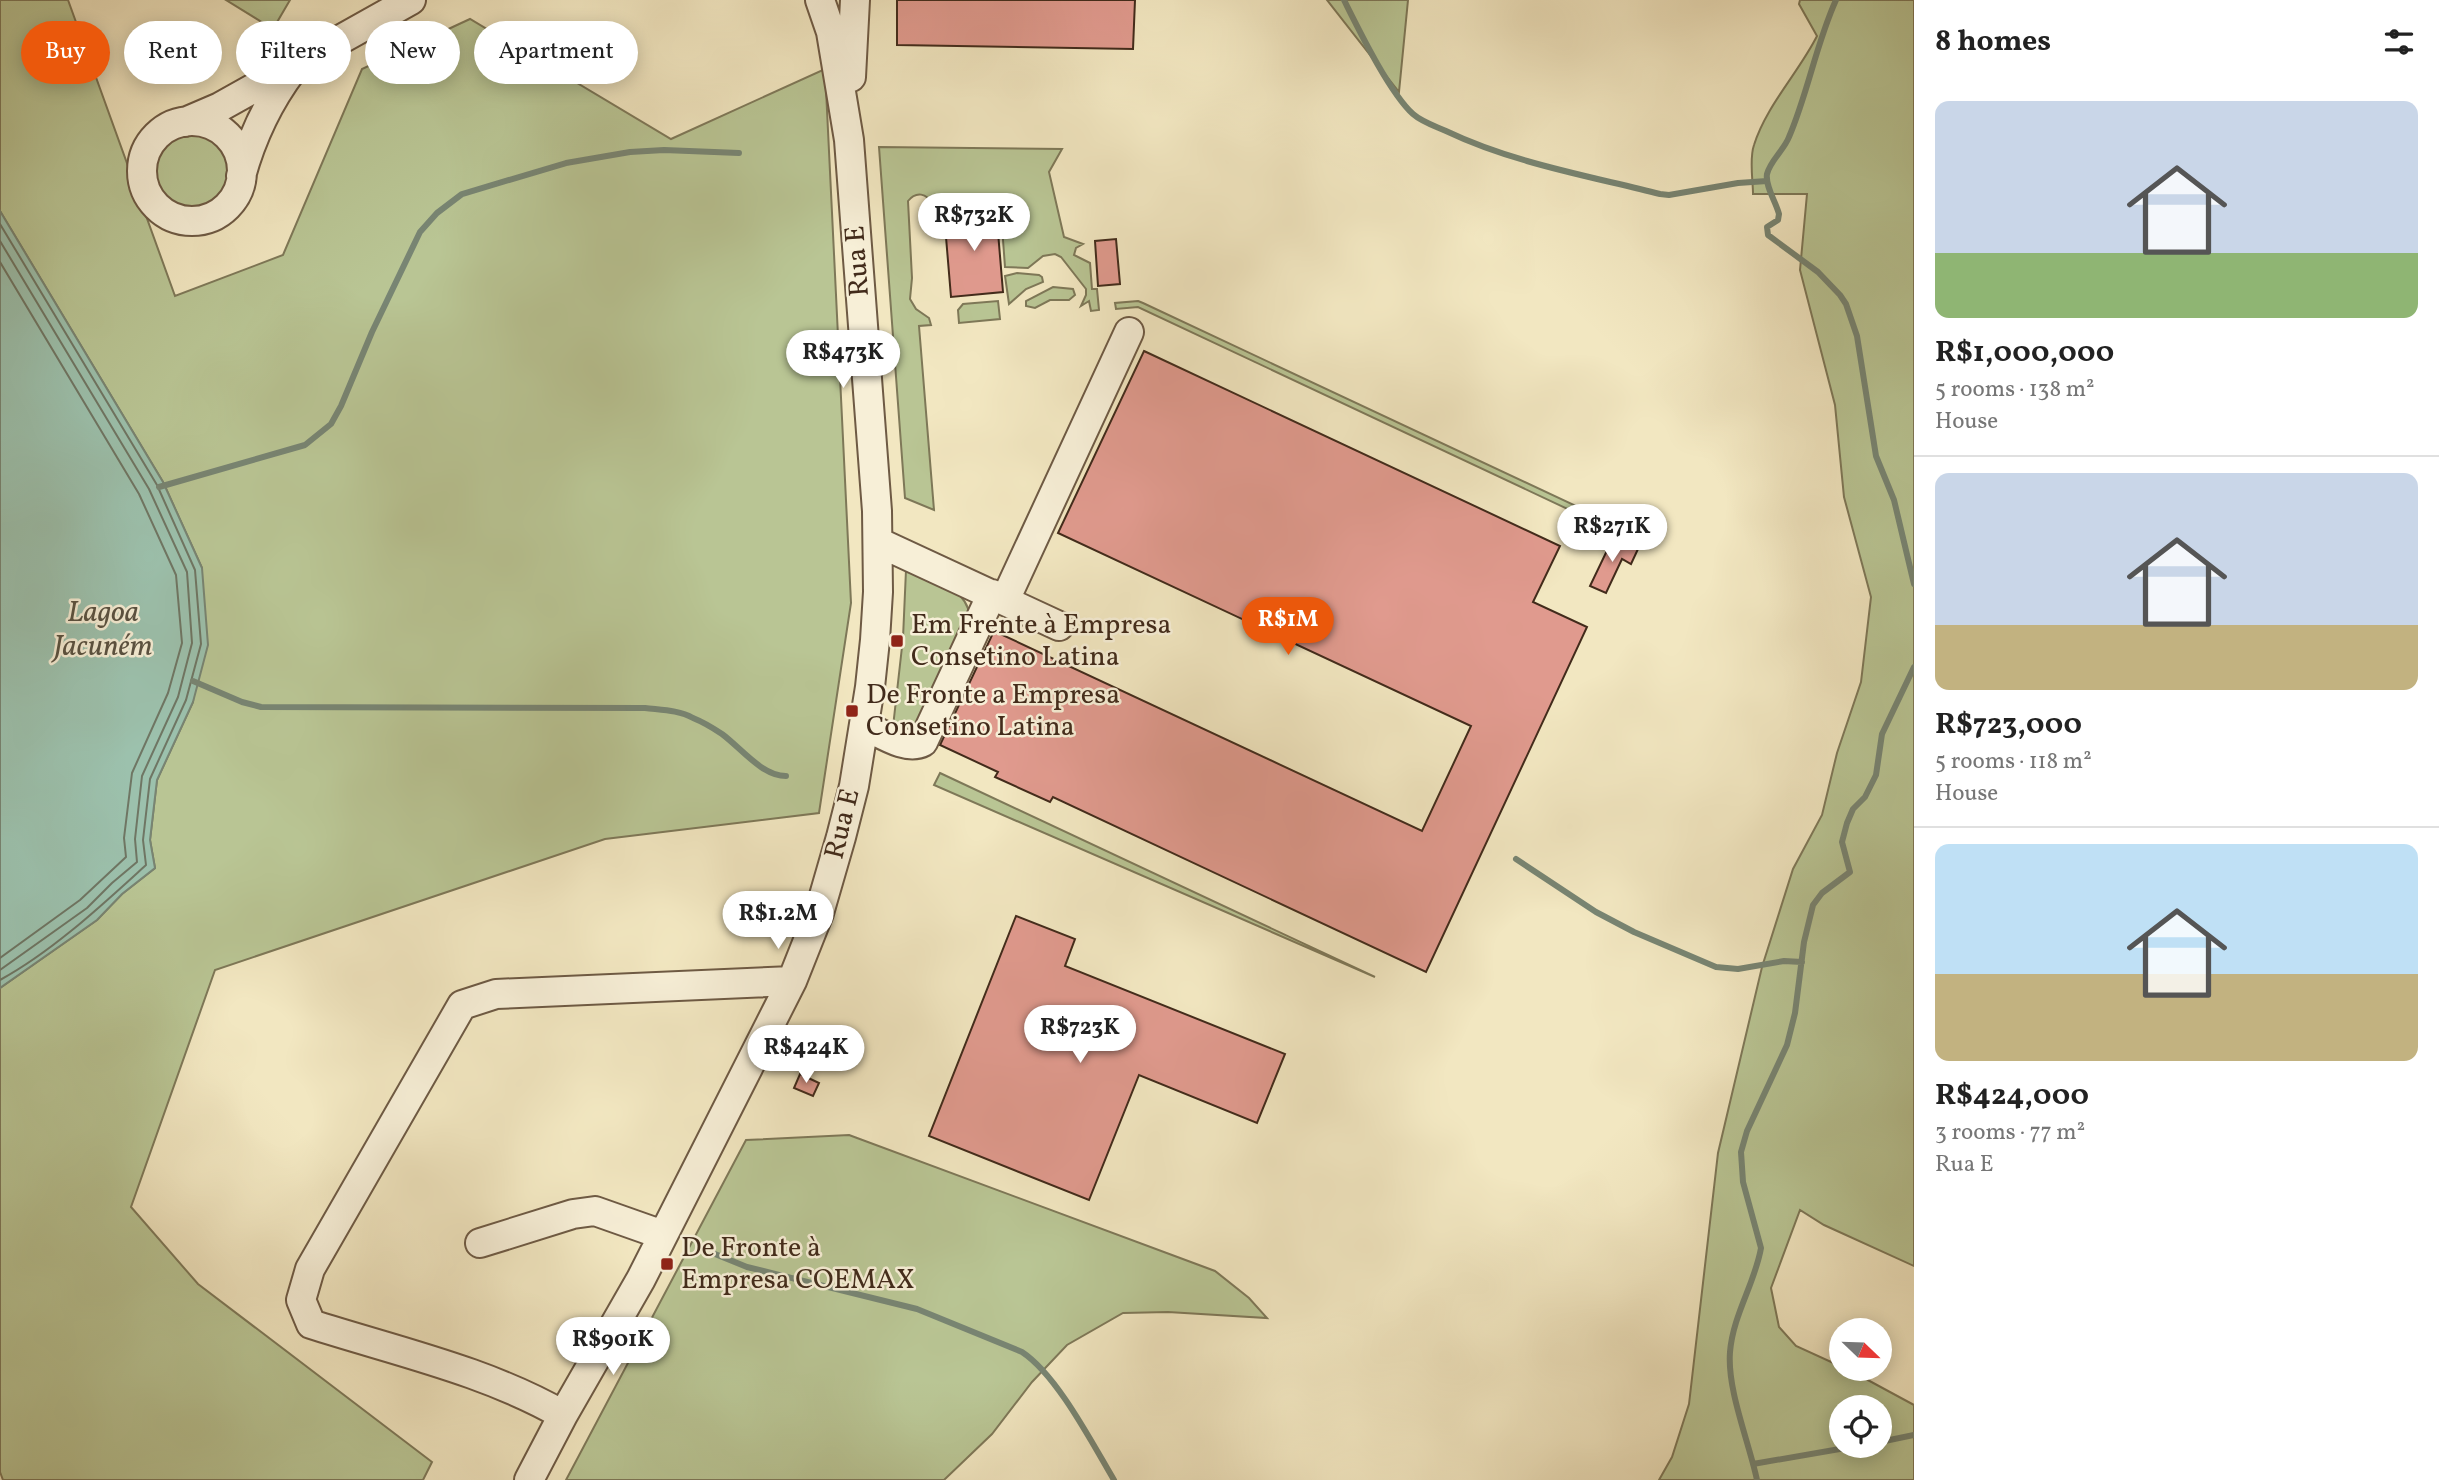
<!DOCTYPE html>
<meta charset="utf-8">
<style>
body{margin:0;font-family:Vollkorn,serif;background:#f2f2f2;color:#222;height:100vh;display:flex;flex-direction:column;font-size:26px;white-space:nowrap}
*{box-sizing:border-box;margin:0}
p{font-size:23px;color:#767676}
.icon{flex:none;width:38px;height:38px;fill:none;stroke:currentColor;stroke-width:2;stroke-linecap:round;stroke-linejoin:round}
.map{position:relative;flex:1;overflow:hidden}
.side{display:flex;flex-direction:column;background:#fff;width:525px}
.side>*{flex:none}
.guide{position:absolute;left:21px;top:21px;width:665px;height:63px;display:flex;gap:14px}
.needle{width:46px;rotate:113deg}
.tools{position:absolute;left:1829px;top:1318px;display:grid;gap:14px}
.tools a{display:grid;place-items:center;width:63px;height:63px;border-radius:50%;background:#fff;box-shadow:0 4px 18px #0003;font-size:35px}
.price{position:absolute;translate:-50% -60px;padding:0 16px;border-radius:24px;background:#fff;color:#222;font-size:23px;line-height:46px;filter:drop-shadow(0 2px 4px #0008)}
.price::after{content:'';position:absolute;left:50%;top:42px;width:21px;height:16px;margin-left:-10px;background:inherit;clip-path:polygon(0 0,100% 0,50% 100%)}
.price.current{background:#ea580c;color:#fff}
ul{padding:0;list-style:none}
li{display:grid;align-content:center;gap:14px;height:371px;padding:0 21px}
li+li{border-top:2px solid #e0e0e0}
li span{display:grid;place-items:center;height:217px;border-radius:14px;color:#555}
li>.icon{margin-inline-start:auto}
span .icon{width:126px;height:126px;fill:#fffc;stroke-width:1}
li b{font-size:30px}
h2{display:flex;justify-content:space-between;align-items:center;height:84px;padding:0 21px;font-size:30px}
.tag{padding:0 24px;border-radius:32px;background:#fff;box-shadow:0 4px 18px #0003;font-size:24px;line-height:63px}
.tag.current{background:#ea580c;color:#fff}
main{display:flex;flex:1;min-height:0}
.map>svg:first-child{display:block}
</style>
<main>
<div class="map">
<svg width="1914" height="1480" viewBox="0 0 1914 1480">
<rect width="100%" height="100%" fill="#f2e7c1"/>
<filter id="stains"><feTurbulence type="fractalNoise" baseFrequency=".00286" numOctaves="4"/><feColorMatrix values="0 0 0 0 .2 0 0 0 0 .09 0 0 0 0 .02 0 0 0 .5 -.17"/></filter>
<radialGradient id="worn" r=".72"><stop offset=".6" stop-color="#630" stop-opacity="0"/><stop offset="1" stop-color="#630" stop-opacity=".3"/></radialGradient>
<path fill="#b9c594" stroke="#7e7858" stroke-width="2" fill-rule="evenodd" d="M0,0H68L175,296L283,255L362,69L470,19L671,139L825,69L851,603L819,813L605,839L215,970L131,1207L198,1284L432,1462L423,1480H3L0,1472V988L97,920L122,894L155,868L150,840L157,780L193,702L202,568L163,482L0,211Z
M226,0H290L273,29Z
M1327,0H1408L1399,92Z
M1800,0H1914V1266L1824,1225L1800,1210L1771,1288L1779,1327L1796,1346L1853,1372L1914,1405V1480H1659L1672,1457L1689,1404L1718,1153L1762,967L1793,869L1822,815L1837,753L1861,682L1871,597L1844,497L1835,405L1800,270L1807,194H1753C1753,180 1749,159 1754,145C1766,106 1799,72 1817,36L1799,4ZM1841,1407H1880V1446H1841Z
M147 171a44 44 0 1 1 88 0a44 44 0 1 1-88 0Z
M879,147L1062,149L1049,172L1064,237L1083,244L1076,248L1074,255L1090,263L1092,289H1097L1099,310L1091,311L1089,301L1081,306L1086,295V289L1061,257L1055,254L1043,256L1028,268L1005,267L1000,199L932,204C927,193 916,191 908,201L912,278L910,299L916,309L929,318L931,325L919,326L934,510L905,498Z
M1017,273L1039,275L1042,277L1043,282L1026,289L1009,304L1005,276Z
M1053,287L1073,289L1075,295L1069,300H1050L1035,308L1026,306V301Z
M998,301L1000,319L959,323L958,310L963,304Z
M1138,301L1143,303L1593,514L1591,520L1138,307L1116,309L1115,303Z
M906,570C932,581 966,585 970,617L914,732L893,727L903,638Z
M940,773L1375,977L934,785Z
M849,1135L1215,1271L1249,1298L1267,1318L1168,1312L1123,1313L1067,1345L1032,1382L992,1434L944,1480H566L746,1140Z"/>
<path fill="#9cc1ad" stroke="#788573" stroke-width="2" d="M0,211L163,482L202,568L208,645L193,702L157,780L150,840L155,868L122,894L97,920L0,988Z"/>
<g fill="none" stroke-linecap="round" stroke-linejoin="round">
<path stroke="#6f7664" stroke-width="2" d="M0,224L157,485L195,570L201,644L186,700L150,779L143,840L146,865C102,905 53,951 0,980
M0,241L149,489L187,572L192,643L178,697L142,776L135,839L137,862L112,883L87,908L0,970
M0,262L139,494L176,575L182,643L168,693L132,773L124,838L126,857L80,900L0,958"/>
<path stroke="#788573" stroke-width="6" d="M1344,0C1359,30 1389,92 1413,114C1422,122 1435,126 1446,131C1513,163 1589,176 1660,194L1669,195L1738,183L1767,181
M1836,0C1816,44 1808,93 1789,137C1784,150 1770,161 1767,174C1765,186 1776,202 1779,214L1778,220L1767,227L1768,235L1818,272L1840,295L1846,304L1857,336L1876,456L1894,500L1914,584
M159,487L305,445L331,424L341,406L372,332L420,232L437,213L462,194L566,163L630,152L664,150L739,153
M193,681L242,702L261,707L645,708C661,710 679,710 693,718C703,722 713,728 722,734C741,748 762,776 786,776
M1516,859L1596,912L1634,932L1716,967L1738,969L1784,961L1802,962
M715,1254L747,1267L917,1309L1022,1352C1057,1375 1092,1443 1114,1480
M1880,1442L1914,1435
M1753,1464L1857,1446
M1757,1480C1749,1442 1727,1390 1730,1352C1733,1315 1755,1283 1761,1248L1743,1182L1741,1152L1747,1131L1787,1045L1795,1013L1804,942L1813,905L1822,893L1850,872L1842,842L1847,823L1853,809L1865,797L1876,775L1882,734L1914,667"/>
</g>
<path fill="#e09a8e" stroke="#422b1b" stroke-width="2" d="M897,0H1135L1133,49L897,45Z
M996,208L1003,292L951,297L944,213Z
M1116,239L1120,284L1098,286L1095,241Z
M1144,351L1560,546L1533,602L1587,627L1426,972L1053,797L1050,802L995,777L998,772L940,745L994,631L1422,831L1471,726L1058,533Z
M1613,538L1638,549L1631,564L1622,559L1606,593L1590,586Z
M1016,916L1075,939L1065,966L1285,1054L1257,1123L1139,1075L1089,1200L929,1136Z
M800,1074L819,1083L813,1096L794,1088Z"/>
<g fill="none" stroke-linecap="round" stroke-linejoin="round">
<g stroke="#6e5a44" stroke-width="32">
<path id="minor" d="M851,77L855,0
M142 171a50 50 0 1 1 100 0a50 50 0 1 1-100 0Z
M185,122L220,107L411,0
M241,176C252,136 268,102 293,69
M878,542L1059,626
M1005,600L1129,332
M865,726C881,733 906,751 923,742L992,594
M480,1243L573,1214L595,1211L663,1235
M563,1415C487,1371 395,1351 311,1324L301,1300L310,1269L462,1005L496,994L792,981
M529,1480L563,1415L641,1279L792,981L819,913L841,837L854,786L870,687L875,640L878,592L877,511L849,140L831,32L820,0"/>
</g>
<use href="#minor" stroke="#f7efd7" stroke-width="28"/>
</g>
<g fill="#8f2418" stroke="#f7efd7" stroke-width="2.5">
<rect x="890" y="634" width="14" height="14" rx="3.5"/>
<rect x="845" y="704" width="14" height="14" rx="3.5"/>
<rect x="660" y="1257" width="14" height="14" rx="3.5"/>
</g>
<g text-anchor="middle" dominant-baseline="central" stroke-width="5" stroke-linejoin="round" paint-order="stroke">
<g font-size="28" fill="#422b1b" stroke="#f7efd7">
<text transform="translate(858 261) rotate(-94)">Rua E</text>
<text transform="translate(843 824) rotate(-76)">Rua E</text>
</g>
<g font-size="28" fill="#422b1b" stroke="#f7efd7" text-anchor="start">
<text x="911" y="625">Em Frente à Empresa<tspan x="911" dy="32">Consetino Latina</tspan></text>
<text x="866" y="695">De Fronte a Empresa<tspan x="866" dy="32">Consetino Latina</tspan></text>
<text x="681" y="1248">De Fronte à<tspan x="681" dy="32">Empresa COEMAX</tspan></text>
</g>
<g font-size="30" font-style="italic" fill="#585040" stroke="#f7efd7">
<text x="103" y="613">Lagoa<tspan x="103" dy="34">Jacuném</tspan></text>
</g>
</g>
<rect width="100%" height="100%" filter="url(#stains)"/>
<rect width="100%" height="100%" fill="url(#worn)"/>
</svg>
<div class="tools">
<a><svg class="needle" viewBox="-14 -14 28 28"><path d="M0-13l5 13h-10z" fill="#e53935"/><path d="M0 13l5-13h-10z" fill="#767676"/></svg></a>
<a><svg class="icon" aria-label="locate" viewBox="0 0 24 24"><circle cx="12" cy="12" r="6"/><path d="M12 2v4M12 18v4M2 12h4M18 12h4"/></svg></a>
</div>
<b class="price" style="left:974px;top:253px">R$732K</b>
<b class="price" style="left:843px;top:390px">R$473K</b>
<b class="price" style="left:1612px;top:564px">R$271K</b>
<b class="price current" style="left:1288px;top:657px">R$1M</b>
<b class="price" style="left:778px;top:951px">R$1.2M</b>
<b class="price" style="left:1080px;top:1065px">R$723K</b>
<b class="price" style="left:806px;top:1085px">R$424K</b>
<b class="price" style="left:613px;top:1377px">R$901K</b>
<div class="guide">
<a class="tag current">Buy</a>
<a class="tag">Rent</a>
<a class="tag">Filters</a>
<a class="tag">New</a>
<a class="tag">Apartment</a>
</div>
</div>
<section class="side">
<h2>8 homes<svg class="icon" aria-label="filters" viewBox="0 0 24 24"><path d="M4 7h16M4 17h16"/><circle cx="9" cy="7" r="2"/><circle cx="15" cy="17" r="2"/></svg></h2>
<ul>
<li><span style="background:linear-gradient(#c9d6e8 70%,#8fb573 0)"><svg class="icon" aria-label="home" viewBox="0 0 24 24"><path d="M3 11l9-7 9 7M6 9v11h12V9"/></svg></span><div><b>R$1,000,000</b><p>5 rooms · 138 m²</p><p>House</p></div></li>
<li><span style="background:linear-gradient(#c9d6e8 70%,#c2b280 0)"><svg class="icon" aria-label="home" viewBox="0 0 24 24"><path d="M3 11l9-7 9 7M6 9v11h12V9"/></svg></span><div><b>R$723,000</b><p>5 rooms · 118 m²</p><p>House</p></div></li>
<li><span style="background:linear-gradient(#bfe0f5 60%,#c2b280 0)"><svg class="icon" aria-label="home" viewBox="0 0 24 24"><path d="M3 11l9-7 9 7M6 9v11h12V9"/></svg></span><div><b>R$424,000</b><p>3 rooms · 77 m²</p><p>Rua E</p></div></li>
</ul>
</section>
</main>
